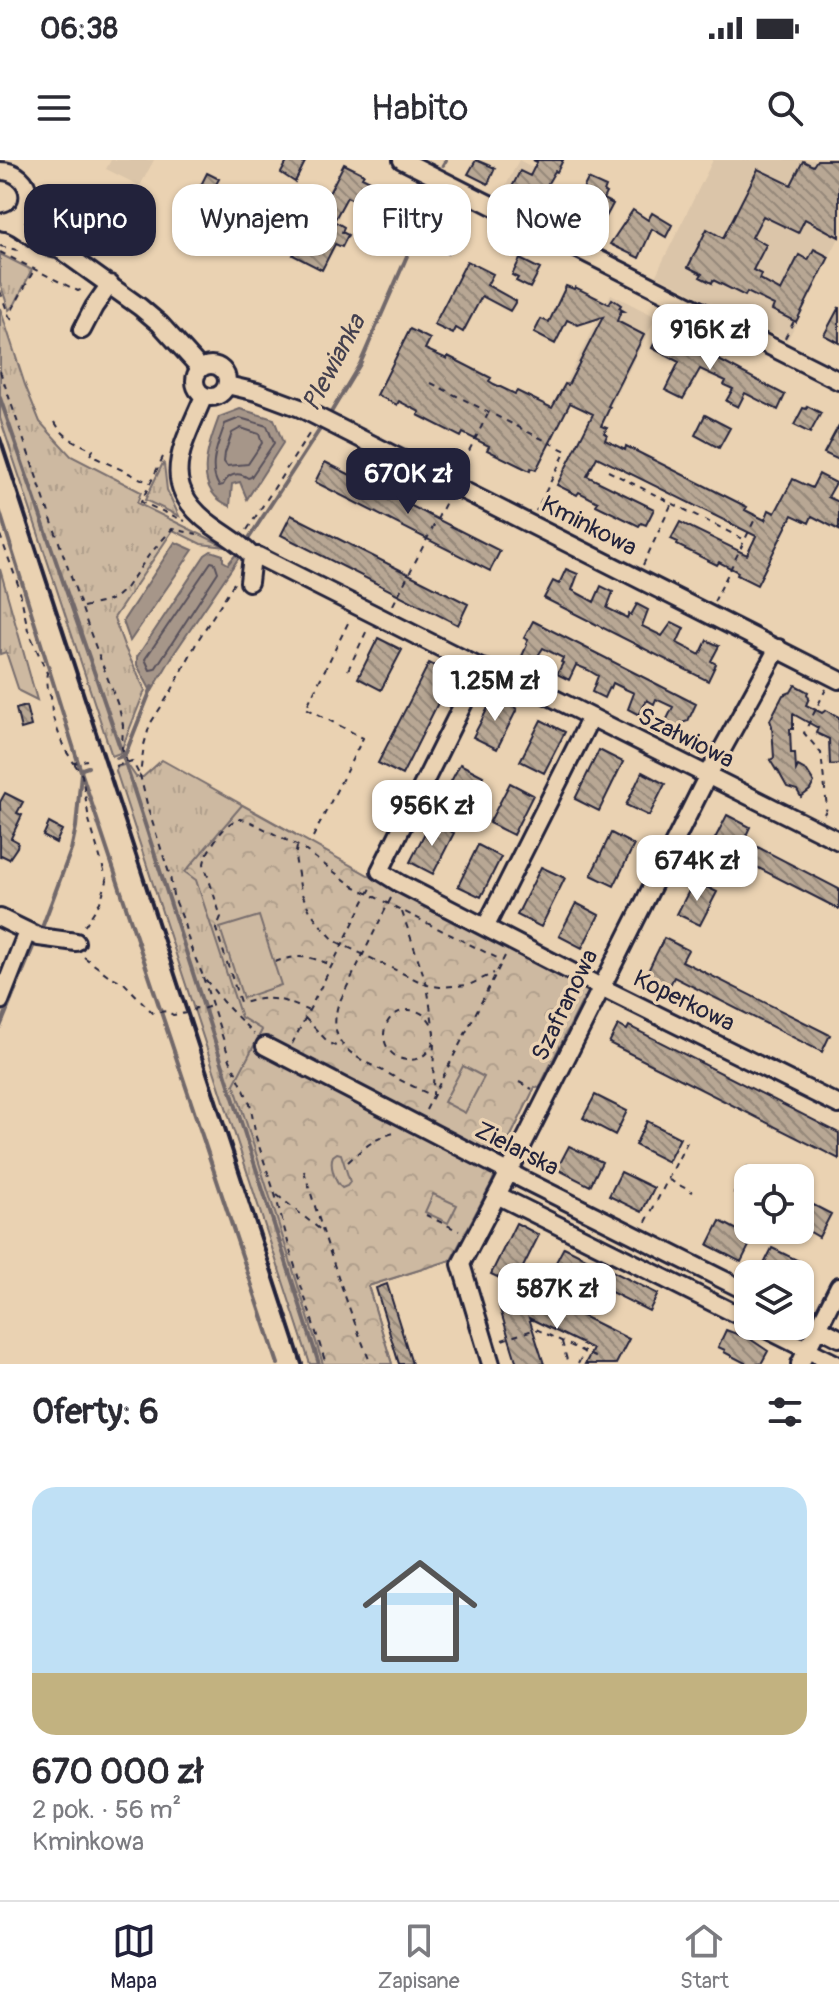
<!DOCTYPE html>
<html lang="pl">
<meta charset="utf-8">
<style>
body{margin:0;font-family:Pangolin,sans-serif;background:#f2f2f3;color:#2b2b33;height:100vh;display:flex;flex-direction:column;font-size:30px;white-space:nowrap}
*{box-sizing:border-box;margin:0}
p{font-size:26px;color:#7c7c81}
.icon{flex:none;width:44px;height:44px;fill:none;stroke:currentColor;stroke-width:2;stroke-linecap:round;stroke-linejoin:round}
.map{position:relative;height:1204px;overflow:hidden}
.panel{display:flex;flex-direction:column;background:#fff;flex:1}
.panel>*{flex:none}
.hud{position:absolute;left:24px;top:24px;width:792px;height:72px;display:flex;gap:16px}
.tools{position:absolute;left:734px;top:1004px;display:grid;gap:16px}
.tools a{display:grid;place-items:center;width:80px;height:80px;border-radius:16px;background:#fff;box-shadow:0 2px 6px #0004;font-size:40px}
.price{position:absolute;translate:-50% -68px;padding:0 18px;border-radius:16px;background:#fff;color:#222;font-size:26px;line-height:52px;filter:drop-shadow(0 2px 4px #0008)}
.price::after{content:'';position:absolute;left:50%;top:48px;width:24px;height:18px;margin-left:-12px;background:inherit;clip-path:polygon(0 0,100% 0,50% 100%)}
.price.active{background:#22223b;color:#fff}
ul{padding:0;list-style:none}
li{display:grid;align-content:center;gap:16px;height:424px;padding:0 32px}
li span{display:grid;place-items:center;height:248px;border-radius:24px;color:#555}
li>.icon{margin-inline-start:auto}
span .icon{width:144px;height:144px;fill:#fffc;stroke-width:1}
li b{font-size:34px}
h2{display:flex;justify-content:space-between;align-items:center;height:96px;padding:0 32px;font-size:34px}
.tag{padding:0 28px;border-radius:24px;background:#fff;box-shadow:0 2px 6px #0004;font-size:28px;line-height:72px}
.tag.active{background:#22223b;color:#fff}
.status{display:flex;justify-content:space-between;align-items:center;height:56px;padding:0 40px;background:#fff;direction:ltr}
.status svg{height:22px;fill:currentColor}
header{display:flex;justify-content:space-between;align-items:center;height:104px;padding:0 32px;background:#fff;font-size:36px;font-weight:600}
.dock{display:flex;justify-content:space-around;align-items:center;height:112px;border-top:2px solid #e1e1e2;background:#fff;font-size:22px;color:#7c7c81}
.dock a{display:grid;justify-items:center;gap:4px}
.dock .active{color:#22223b}
.map>svg:first-child{display:block}
</style>
<div class="status"><b>06:38</b><svg viewBox="0 0 49 12"><path d="M0 12V9h3v3zM5 12V6h3v6zM10 12V3h3v9zM15 12V0h3v12zM26 1h20v11H26zM47 4h2v5h-2z"/></svg></div>
<header><svg class="icon" aria-label="menu" viewBox="0 0 24 24"><path d="M4 6h16M4 12h16M4 18h16"/></svg>Habito<svg class="icon" aria-label="search" viewBox="0 0 24 24"><circle cx="10" cy="10" r="6"/><path d="M15 15l6 6"/></svg></header>
<div class="map">
<svg width="839" height="1204" viewBox="0 0 839 1204">
<defs>
<pattern id="grass-tufts" width="24" height="20" patternUnits="userSpaceOnUse" patternTransform="scale(2)"><rect width="24" height="20" fill="#cdb9a1"/><path d="M3 7l-1-3M5 7V3M7 7l1-3M15 17l-1-3M17 17v-4M19 17l1-3" fill="none" stroke="#b09f8c"/></pattern>
<pattern id="forest-crowns" width="20" height="18" patternUnits="userSpaceOnUse" patternTransform="scale(2)"><rect width="20" height="18" fill="#cdb9a1"/><path d="M2 6a3 3 0 1 1 6 0M12 15a3 3 0 1 1 6 0" fill="none" stroke="#b09f8c"/></pattern>
<pattern id="building-back-hatch" width="6" height="6" patternUnits="userSpaceOnUse" patternTransform="scale(2)"><rect width="6" height="6" fill="#b8a794"/><path d="M-1 5l2 2M0 0l6 6M5-1l2 2" fill="none" stroke="#95887a"/></pattern>
</defs>
<rect width="100%" height="100%" fill="#ead2b2"/>
<filter id="ink" filterUnits="userSpaceOnUse"><feTurbulence type="fractalNoise" baseFrequency=".0125" numOctaves="2"/><feDisplacementMap in="SourceGraphic" scale="16" xChannelSelector="R" yChannelSelector="G"/><feConvolveMatrix kernelMatrix="1 2 1 2 8 2 1 2 1" color-interpolation-filters="sRGB"/></filter>
<g filter="url(#ink)">
<path fill="#dbc5a9" d="M111,0H154L140,26L106,9Z
M519,0L537,10L519,46L502,37V33Z
M713,0H839V78L787,181L753,163V160L742,155L737,156L656,115Z
M611,134L656,157L604,260L558,237Z"/>
<path fill="url(#grass-tufts)" stroke="#786e6e" stroke-width="2" d="M0,94L32,110L15,144L9,150L0,123Z
M0,148L25,225L40,262L71,296L141,332L137,343L226,387L201,384L173,370L114,458L125,488L145,530L120,593L112,596L0,258Z
M163,303L164,304L167,330L179,356L145,340Z
M0,409L37,540L19,531L6,492L0,494Z
M162,600L295,674L492,1015V1022L451,1100L368,1126L392,1204H310L116,611L117,607L127,604L136,617H143Z"/>
<path fill="url(#forest-crowns)" stroke="#786e6e" stroke-width="2" d="M242,645L370,716L586,826L588,831V839L584,838L539,928L535,927L505,988L492,1022L451,1100L368,1126L392,1204H323L234,924L262,870L241,857L196,720L185,712Z"/>
<path fill="#cdb9a1" stroke="#786e6e" stroke-width="2" d="M259,756L281,825L243,838L220,768Z
M463,906L484,917L465,953L444,942Z
M337,993L341,994L350,1022L347,1026L342,1028C335,1023 329,1004 333,996Z
M433,1034L457,1045L448,1063L425,1052Z"/>
<path fill="#a69689" stroke="#71686a" stroke-width="2" d="M240,249L274,259L283,283L247,339L240,322L232,324L230,346C191,330 208,287 219,257Z
M175,382L193,390L130,481L123,461Z
M211,391L223,395V401L228,404L237,393L240,396L175,492L152,531H151L137,505V497L205,395Z"/>
<g fill="none" stroke-linecap="round" stroke-linejoin="round">
<path stroke="#57505a" stroke-width="2" d="M240,258L267,266L274,283L251,317L248,318C238,311 228,314 223,325L219,326C207,307 218,284 225,264Z
M241,268L259,274L262,283L248,304L227,306L224,302L225,293L232,273Z
M211,402L215,403L218,412L155,509L150,510L145,499Z"/>
<path stroke="#71686a" stroke-width="4" d="M443,5L446,0
M0,238L123,596L319,1204
M327,259L360,204L433,36
M0,352L78,602L278,1204
M249,378L322,266
M117,598L125,595L152,527
M43,765L71,690L76,667L81,613L82,609L88,607
M0,867L33,787"/>
</g>
<path fill="url(#building-back-hatch)" stroke="#22223b" stroke-width="2" d="M288,0H306L295,22L281,13Z
M476,0L495,8L488,24L468,14Z
M533,0H563L557,12L555,11L544,30L570,43L573,36L578,39L588,19L606,27L604,32L606,33L603,39L613,44L606,57L583,46L577,57L574,55L571,63L524,41L527,34L512,27L520,11L530,16L537,2Z
M817,0H839V77L805,59L798,73L763,56L752,77L766,85L753,110L761,114L759,119L781,131L799,95L808,100L814,89L829,97L796,162L772,150L774,145L747,132L745,136L713,120L712,123L700,117L702,114L688,107L707,69L723,78L758,9L791,25L803,1L813,6Z
M344,4L364,14L362,17L386,29L388,25L397,30L394,36L416,46L413,52L416,53L411,63L402,59L398,69L395,68L390,80L374,73L382,54L347,37L334,61L344,67L342,72L348,75L342,87L335,84L322,110L293,95L318,46L313,42L319,30L328,35Z
M207,13L219,19L207,41L196,35Z
M633,50L648,60L652,53L672,65L666,77L652,69L639,98L610,84Z
M439,52L463,64L448,94L425,82Z
M520,99L540,109L530,128L516,121L518,118L512,115Z
M467,101L493,114L487,125L516,141L510,151L482,136L463,172L456,168L453,174L434,165Z
M566,126L574,129L575,127L609,144L612,139L621,145L619,148L624,151H621L617,161L644,175L608,246L610,247L601,266L607,268L604,273L607,275L605,280L625,290L626,286L747,347L745,350L765,360L769,350L775,353L793,319L812,328L819,314L836,323L828,337L839,342V370L812,356L809,363L792,355L757,425L737,415L738,412L719,402L717,405L677,385L678,382L671,379L680,362L747,395L756,376L597,297L587,316L654,349L646,365L641,363L639,366L596,345L598,342L579,332L577,335L557,325L593,254L570,243L536,310L531,308L530,311L487,290L489,286L463,273L461,277L418,255L420,252L399,241L397,245L377,235L410,169L430,179L425,189L447,199L448,196L491,218L489,221L494,224L515,234L517,231L552,248L565,224L568,225L603,157L578,165L567,160L555,184L534,173L541,159L549,162Z
M839,147V183L824,175Z
M661,169L718,197L717,199L785,235L778,250L745,233L738,247L726,241L733,229L724,225L726,221L700,209L683,239L665,230L679,202L652,188Z
M807,246L821,253L810,273L794,265L803,248L806,249Z
M705,255L730,268L719,288L695,275Z
M839,265V300L824,293Z
M325,302L500,391L490,411L315,322Z
M291,355L468,444L458,465L281,375Z
M566,409L578,414L572,430L594,442L601,426L613,432L607,448L627,458L629,454L631,455L637,444L648,450L642,466L662,476L672,462L684,468L677,483L700,495L707,480L719,486L711,501L716,504L708,521L544,438L553,421L559,424Z
M533,461L696,544L688,561L679,564L674,573L663,567L673,547L656,539L654,544L647,540L639,555L628,549L634,533L623,528L613,523L611,528L609,527L604,538L592,532L598,516L588,510L576,505L569,520L557,514L563,503L561,502L563,498L543,488L534,502L522,496L527,485L526,484L528,480L524,478Z
M378,478L402,490L381,530L358,518Z
M429,503L452,515L402,615L378,603Z
M795,525L808,532L807,534L809,538L806,545L822,553L826,550L839,557V604L830,605L829,579L816,573L818,568L793,554V569H790L791,593H795L796,610L798,606L807,611L814,622L810,630L801,637L797,630L787,627L777,609L776,610L770,600L774,598L772,566L770,560L783,535L791,532Z
M494,536L517,549L497,589L473,577Z
M26,546L31,566L21,569L16,549Z
M541,560L565,572L544,613L520,601Z
M599,590L623,602L599,651L575,639Z
M460,604L483,616L468,647L444,635Z
M642,612L665,624L649,656L626,645Z
M510,623L533,635L513,675L489,663Z
M5,633L23,642L17,653L22,655L11,678L18,682L17,687L9,699L1,695L0,698V642Z
M727,655L750,667L744,680L839,729V749L735,696L730,708L706,696Z
M431,661L454,673L433,714L410,702Z
M49,663L62,670L56,683L43,676Z
M611,673L634,685L614,726L591,715Z
M478,685L501,697L481,737L458,726Z
M541,707L565,718L541,767L517,755Z
M694,721L717,732L700,765L677,754Z
M576,743L599,755L582,788L559,776Z
M664,778L688,790L682,801L830,875L822,892L674,817L667,831L644,819Z
M618,865L627,870L629,866L839,973V999L609,883Z
M595,935L627,951L615,975L583,958Z
M647,961L680,978L668,1002L635,985Z
M569,986L602,1002L590,1026L557,1009Z
M748,1006V1040L734,1033Z
M621,1012L654,1028L642,1052L609,1036Z
M800,1038L831,1054L819,1077L800,1066Z
M720,1061L753,1078L741,1102L708,1085Z
M516,1063L539,1075L514,1125L491,1114Z
M564,1087L658,1134L649,1151L555,1104Z
M772,1088L805,1104L801,1114H759Z
M387,1124L412,1204H399L376,1128Z
M538,1134L629,1179L616,1204H585L593,1189L529,1158L544,1204H517L499,1146Z
M726,1170L750,1179L768,1191L761,1204H747L724,1192L725,1190L718,1187Z"/>
<g fill="none" stroke-linecap="round" stroke-linejoin="round">
<g stroke="#22223b" stroke-width="22">
<path id="minor" d="M402,0L839,221
M0,11C35,11 39,56 4,62
M28,41C34,59 50,72 59,89
M7,62C26,67 39,88 59,89L140,147L160,164L200,208
M82,170L94,147L110,124
M195 221a16 16 0 1 1 32 0a16 16 0 1 1-32 0Z
M227,225L257,232L300,248L839,520
M204,236C182,288 156,325 213,366C228,377 238,381 252,396
M252,396H258L481,508L503,513L839,681
M249,422L252,396
M481,508L380,711L399,723L601,827L839,945
M0,758L39,777L76,782
M486,766L591,557
M0,841L27,772
M265,886L524,1020L748,1132
M497,1035L748,1160
M800,1158L839,1178
M760,1166L836,1204
M491,1204L461,1104L509,1012L708,615L778,488
M800,1204L839,1126"/>
</g>
<path stroke="#22223b" stroke-width="2" stroke-dasharray="6 6" stroke-linecap="butt" d="M44,31L52,47L49,50
M52,47L73,81
M0,86L17,90L20,86
M0,92L78,131L85,128
M0,131L9,156
M12,160L9,156L34,110
M785,178L794,161
M0,211L90,472L119,548L123,565L122,588L127,602
M186,216L189,229
M431,223L566,291L536,351
M55,262C63,278 78,283 93,290L90,295L150,323
M163,297L141,342L185,361
M608,311L745,380
M458,312L488,254
M247,370L311,271
M0,375L19,427L28,470L47,513L46,519L47,529L51,537L52,555L64,588L74,603L87,600
M643,405L672,343
M234,423L198,480L172,530L150,564L144,585L140,615L149,652L170,716L173,735L182,757L191,788L203,816L222,841L254,874
M714,442L757,355
M393,445L447,340
M83,447L105,442L115,438L126,428L149,395L172,369L197,374
M348,510L368,468
M74,603L82,615L89,660L107,721L100,742L84,767
M116,606L132,601L139,614
M824,654L827,648L821,593L804,573L826,529
M313,677L363,578L306,548L350,459
M297,687L295,697L301,732L310,751L322,767L335,781L427,825L440,827L469,825L494,813
M391,738L338,845C326,887 356,897 387,913C402,921 418,929 433,936L434,877
M402,752L427,825L433,865
M84,797L108,815L124,823L153,853L167,851L173,855L193,852L195,848L202,849L211,846
M275,802C296,794 311,796 331,805
M203,817L230,900L250,943L256,977L275,1034L292,1097L326,1204
M384 875a25 25 0 1 1 50 0a25 25 0 1 1-50 0Z
M309,851C283,840 272,834 243,843L240,842L216,769L221,757L204,704C205,693 223,666 234,661C239,658 240,659 247,660L302,688L353,726L503,801
M305,858L329,883L338,887L342,886
M292,884L372,726
M519,922L532,929
M426,950L505,796
M348,1002C364,987 376,977 398,972
M304,1011C324,1076 345,1141 371,1204
M669,1020L693,1032
M277,1035L322,1071
M426,1055L459,1071
M646,1062L687,982
M502,1180L536,1169L597,1198
M562,1182L568,1204
M578,1204L584,1192"/>
<use href="#minor" stroke="#ead2b2" stroke-width="16"/>
<path stroke="#22223b" stroke-width="4" d="M0,278L302,1204"/>
</g>
</g>
<g text-anchor="middle" dominant-baseline="central" stroke-width="7" stroke-linejoin="round" paint-order="stroke">
<g font-size="24" fill="#22223b" stroke="#ead2b2">
<text transform="translate(589 366) rotate(27)">Kminkowa</text>
<text transform="translate(686 578) rotate(27)">Szałwiowa</text>
<text transform="translate(684 841) rotate(26)">Koperkowa</text>
<text transform="translate(565 845) rotate(-64)">Szafranowa</text>
<text transform="translate(517 989) rotate(27)">Zielarska</text>
</g>
<g font-size="26" font-style="italic" fill="#433f4e" stroke="#ead2b2">
<text transform="translate(334 203) rotate(-62)">Plewianka</text>
</g>
</g>
</svg>
<div class="tools">
<a><svg class="icon" aria-label="locate" viewBox="0 0 24 24"><circle cx="12" cy="12" r="6"/><path d="M12 2v4M12 18v4M2 12h4M18 12h4"/></svg></a>
<a><svg class="icon" aria-label="layers" viewBox="0 0 24 24"><path d="M12 4l9 5-9 5-9-5zM3 14l9 5 9-5"/></svg></a>
</div>
<b class="price" style="left:710px;top:212px">916K zł</b>
<b class="price active" style="left:408px;top:356px">670K zł</b>
<b class="price" style="left:495px;top:563px">1.25M zł</b>
<b class="price" style="left:432px;top:688px">956K zł</b>
<b class="price" style="left:697px;top:743px">674K zł</b>
<b class="price" style="left:557px;top:1171px">587K zł</b>
<div class="hud">
<a class="tag active">Kupno</a>
<a class="tag">Wynajem</a>
<a class="tag">Filtry</a>
<a class="tag">Nowe</a>
</div>
</div>
<section class="panel">
<h2>Oferty: 6<svg class="icon" aria-label="filters" viewBox="0 0 24 24"><path d="M4 7h16M4 17h16"/><circle cx="9" cy="7" r="2"/><circle cx="15" cy="17" r="2"/></svg></h2>
<ul>
<li><span style="background:linear-gradient(#bfe0f5 75%,#c2b280 0)"><svg class="icon" aria-label="home" viewBox="0 0 24 24"><path d="M3 11l9-7 9 7M6 9v11h12V9"/></svg></span><div><b>670 000 zł</b><p>2 pok. · 56 m²</p><p>Kminkowa</p></div></li>
</ul>
</section>
<nav class="dock">
<a class="active"><svg class="icon" aria-label="map" viewBox="0 0 24 24"><path d="M3 6l6-2 6 2 6-2v14l-6 2-6-2-6 2zM9 4v14M15 6v14"/></svg>Mapa</a>
<a><svg class="icon" aria-label="saved" viewBox="0 0 24 24"><path d="M7 4h10v16l-5-4-5 4z"/></svg>Zapisane</a>
<a><svg class="icon" aria-label="home" viewBox="0 0 24 24"><path d="M3 11l9-7 9 7M6 9v11h12V9"/></svg>Start</a>
</nav>
